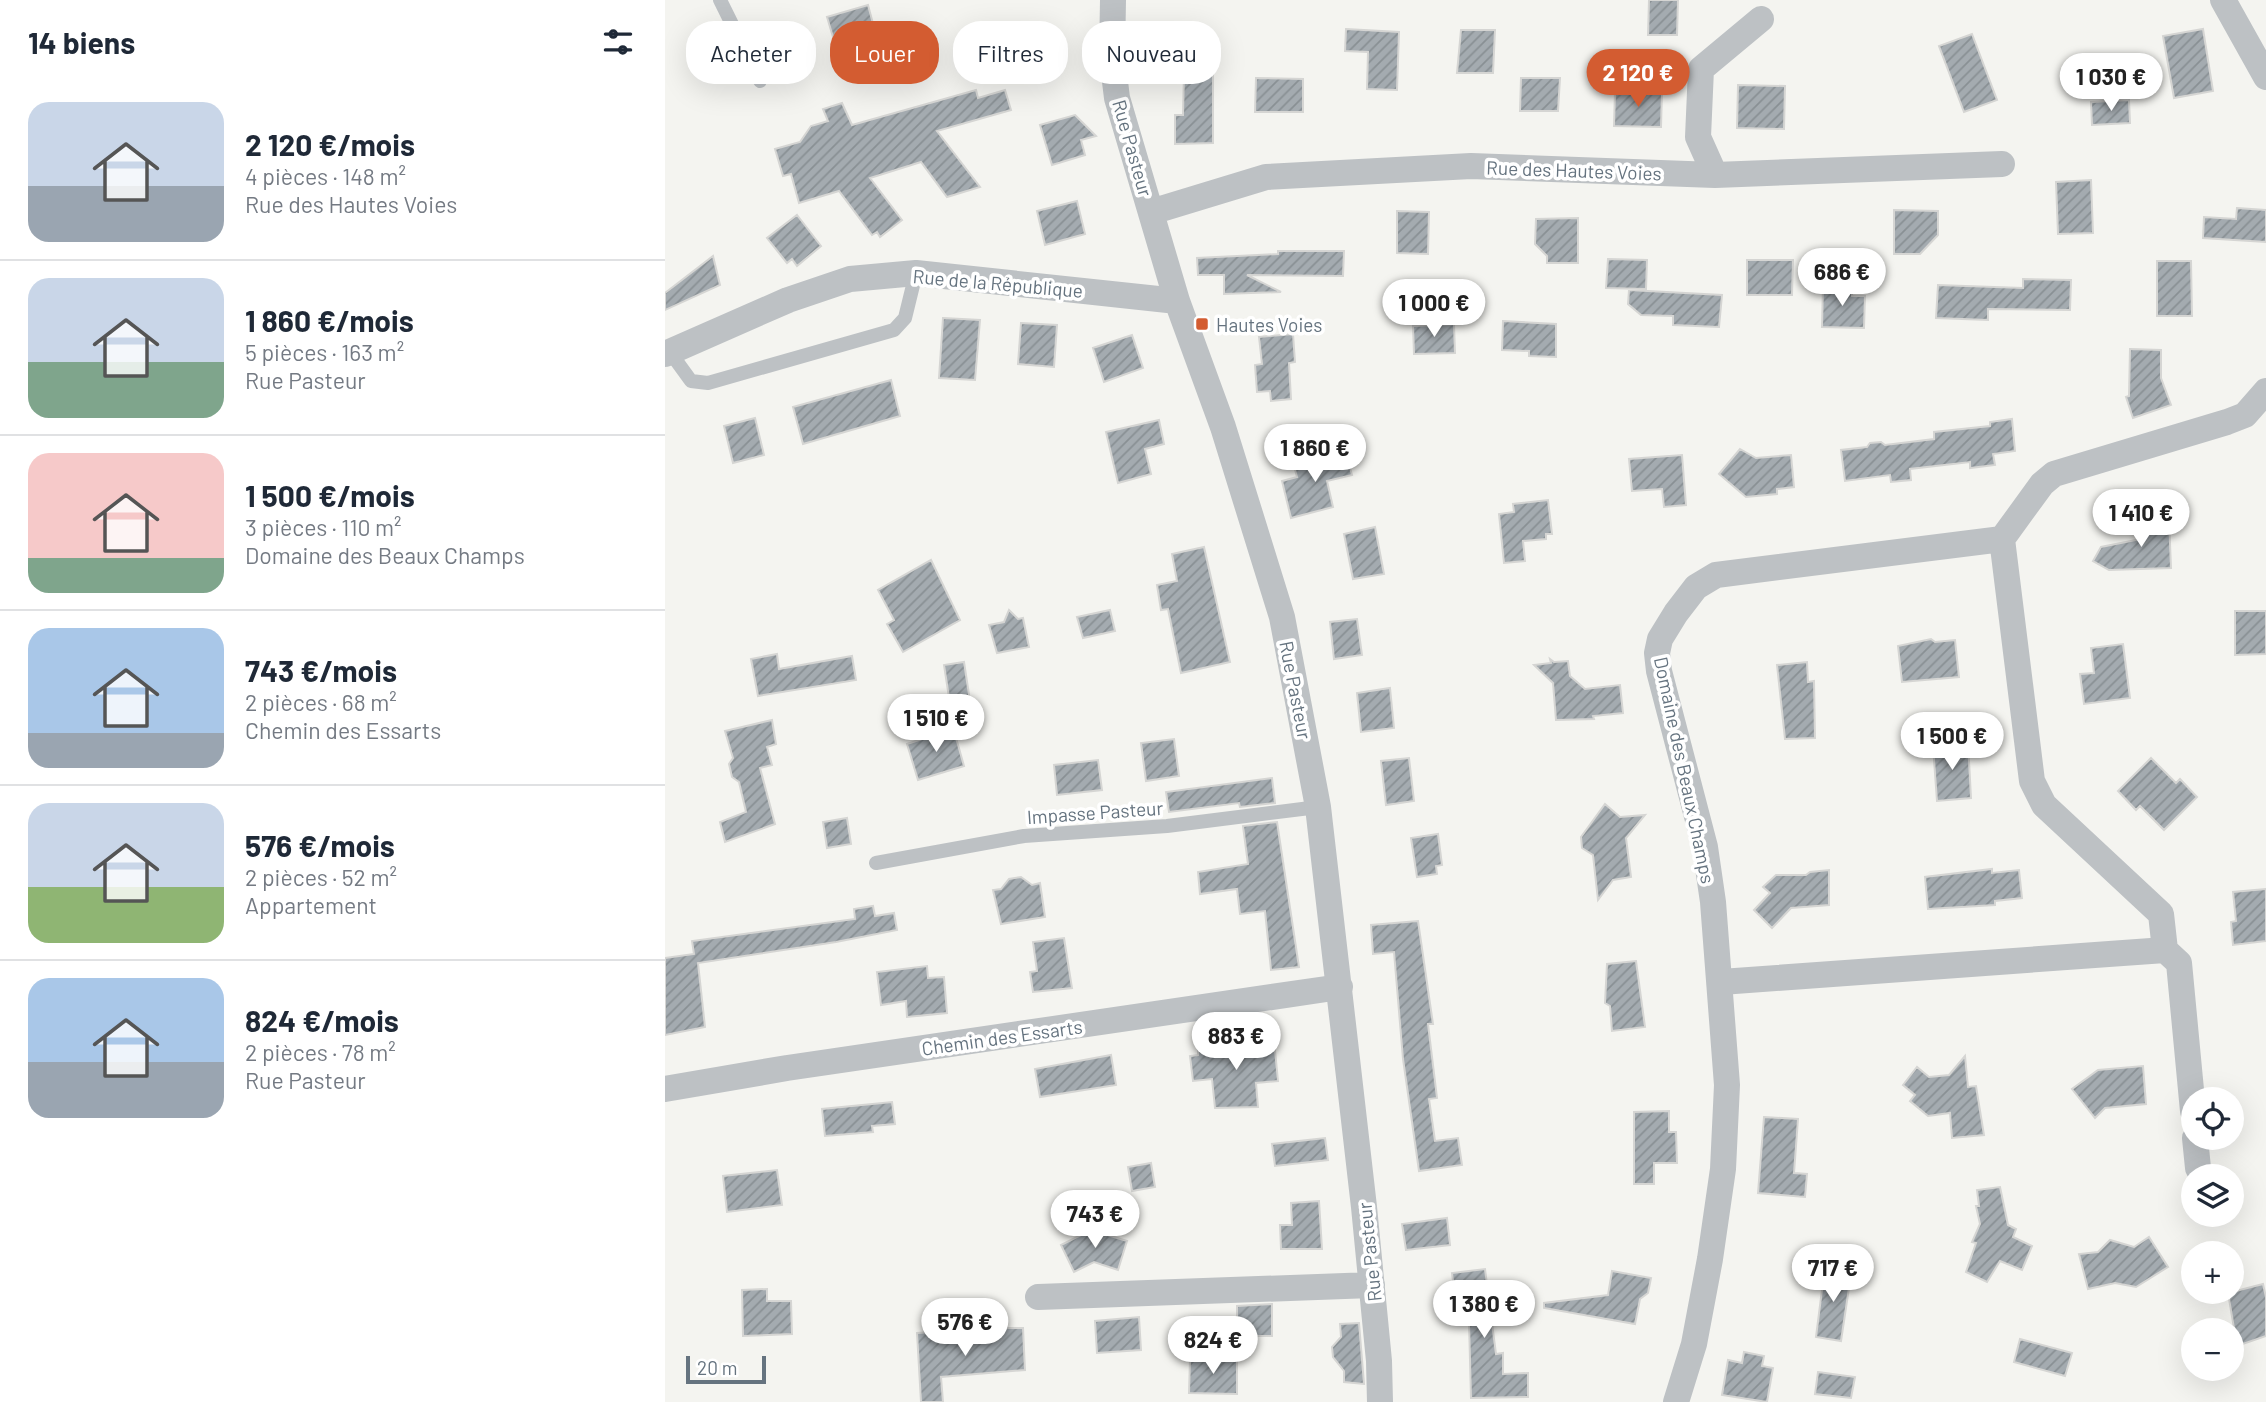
<!DOCTYPE html>
<html lang="fr">
<meta charset="utf-8">
<style>
body{margin:0;font-family:Barlow,sans-serif;background:#f6f6f7;color:#1f2937;height:100vh;display:flex;flex-direction:column;font-size:26px;white-space:nowrap}
*{box-sizing:border-box;margin:0}
p{font-size:23px;color:#747a83}
.icon{flex:none;width:38px;height:38px;fill:none;stroke:currentColor;stroke-width:2;stroke-linecap:round;stroke-linejoin:round}
.map{position:relative;flex:1;overflow:hidden}
.sheet{display:flex;flex-direction:column;background:#fff;width:665px}
.sheet>*{flex:none}
.hud{position:absolute;left:21px;top:21px;width:665px;height:63px;display:flex;gap:14px}
.buttons{position:absolute;left:1516px;top:1087px;display:grid;gap:14px}
.buttons a{display:grid;place-items:center;width:63px;height:63px;border-radius:50%;background:#fff;box-shadow:0 7px 28px #0002;font-size:35px}
.scale{position:absolute;left:21px;bottom:18px;width:80px;box-sizing:border-box;padding-left:7px;border:4px solid #65737f;border-top:0;font-size:19px;line-height:24px;white-space:nowrap;color:#65737f;-webkit-text-stroke:5px #fff;paint-order:stroke}
.price{position:absolute;translate:-50% -60px;padding:0 16px;border-radius:24px;background:#fff;color:#222;font-size:23px;line-height:46px;filter:drop-shadow(0 2px 4px #0008)}
.price::after{content:'';position:absolute;left:50%;top:42px;width:21px;height:16px;margin-left:-10px;background:inherit;clip-path:polygon(0 0,100% 0,50% 100%)}
.price.current{background:#d35c31;color:#fff}
ul{padding:0;list-style:none}
li{display:flex;align-items:center;gap:21px;height:175px;padding:0 28px}
li+li{border-top:2px solid #e0e1e3}
li span{display:grid;place-items:center;flex:none;width:196px;height:140px;border-radius:21px;color:#555}
li>.icon{margin-inline-start:auto}
span .icon{width:84px;height:84px;fill:#fffc;stroke-width:1}
li b{font-size:30px}
h2{display:flex;justify-content:space-between;align-items:center;height:84px;padding:0 28px;font-size:30px}
.pill{padding:0 24px;border-radius:28px;background:#fff;box-shadow:0 7px 28px #0002;font-size:24px;line-height:63px}
.pill.current{background:#d35c31;color:#fff}
main{display:flex;flex:1;min-height:0}
.map>svg:first-child{display:block}
</style>
<main>
<section class="sheet">
<h2>14 biens<svg class="icon" aria-label="filters" viewBox="0 0 24 24"><path d="M4 7h16M4 17h16"/><circle cx="9" cy="7" r="2"/><circle cx="15" cy="17" r="2"/></svg></h2>
<ul>
<li><span style="background:linear-gradient(#c9d6e8 60%,#9aa5b1 0)"><svg class="icon" aria-label="home" viewBox="0 0 24 24"><path d="M3 11l9-7 9 7M6 9v11h12V9"/></svg></span><div><b>2 120 €/mois</b><p>4 pièces · 148 m²</p><p>Rue des Hautes Voies</p></div></li>
<li><span style="background:linear-gradient(#c9d6e8 60%,#7fa58c 0)"><svg class="icon" aria-label="home" viewBox="0 0 24 24"><path d="M3 11l9-7 9 7M6 9v11h12V9"/></svg></span><div><b>1 860 €/mois</b><p>5 pièces · 163 m²</p><p>Rue Pasteur</p></div></li>
<li><span style="background:linear-gradient(#f6c9c9 75%,#7fa58c 0)"><svg class="icon" aria-label="home" viewBox="0 0 24 24"><path d="M3 11l9-7 9 7M6 9v11h12V9"/></svg></span><div><b>1 500 €/mois</b><p>3 pièces · 110 m²</p><p>Domaine des Beaux Champs</p></div></li>
<li><span style="background:linear-gradient(#a9c7e8 75%,#9aa5b1 0)"><svg class="icon" aria-label="home" viewBox="0 0 24 24"><path d="M3 11l9-7 9 7M6 9v11h12V9"/></svg></span><div><b>743 €/mois</b><p>2 pièces · 68 m²</p><p>Chemin des Essarts</p></div></li>
<li><span style="background:linear-gradient(#c9d6e8 60%,#8fb573 0)"><svg class="icon" aria-label="home" viewBox="0 0 24 24"><path d="M3 11l9-7 9 7M6 9v11h12V9"/></svg></span><div><b>576 €/mois</b><p>2 pièces · 52 m²</p><p>Appartement</p></div></li>
<li><span style="background:linear-gradient(#a9c7e8 60%,#9aa5b1 0)"><svg class="icon" aria-label="home" viewBox="0 0 24 24"><path d="M3 11l9-7 9 7M6 9v11h12V9"/></svg></span><div><b>824 €/mois</b><p>2 pièces · 78 m²</p><p>Rue Pasteur</p></div></li>
</ul>
</section>
<div class="map">
<svg width="1601" height="1402" viewBox="0 0 1601 1402">
<defs>
<pattern id="building-hatch" width="6" height="6" patternUnits="userSpaceOnUse" patternTransform="scale(1.75)"><rect width="6" height="6" fill="#a4abb0"/><path d="M-1 1l2-2M0 6l6-6M5 7l2-2" fill="none" stroke="#899094"/></pattern>
</defs>
<rect width="100%" height="100%" fill="#f4f4f0"/>
<path fill="url(#building-hatch)" stroke="#d5d5d3" stroke-width="2" d="M984,0H1013L1012,35H983Z
M203,5L211,35L171,47L162,17Z
M681,29L734,32L732,90L702,89L703,52L680,51Z
M1538,29L1548,91L1509,98L1498,36Z
M796,30H830L828,73H792Z
M1307,34L1332,100L1299,112L1274,46Z
M548,72V143L510,144V115H518L519,73Z
M591,78L638,79V112H590Z
M856,78H895L893,111H855Z
M1073,85L1120,86L1119,129L1072,128Z
M311,90L313,98L340,90L346,110L272,131L315,187L282,197L256,162L205,178L237,220L215,237L212,232L207,235L174,191L134,203L126,174L118,176L110,149L135,142L146,126L163,121L158,109L177,103L187,125Z
M950,91L997,92L996,127L949,126Z
M1464,100L1465,123L1427,125L1426,102Z
M410,115L431,136L416,140L420,155L387,165L375,125Z
M1426,180L1428,233L1393,234L1391,182Z
M412,201L420,234L380,245L372,211Z
M1572,208L1601,210V242L1538,238L1539,217L1571,219Z
M1229,210L1273,211V235L1255,254H1229Z
M732,211L764,212L763,254L732,253Z
M132,215L156,246L132,266L127,259L122,263L102,238Z
M913,218V263H882V256L870,244L871,219Z
M613,251H679L678,276L582,275L616,292L559,294V275H533L532,258L613,254Z
M48,256L55,285L0,310V293Z
M943,259L982,260L981,289L941,288Z
M1082,260H1128L1127,295H1082Z
M1492,261H1526L1527,316H1492Z
M1358,279L1406,280L1405,310L1323,309V320L1271,318L1273,285L1358,288Z
M1158,285H1187V296H1200L1199,328L1157,327Z
M964,290L1057,295L1054,327L1008,325V316L976,315L963,304Z
M278,318L315,320L310,380L274,378Z
M838,321L891,324V357L864,356V351L837,350Z
M356,323L392,325L389,367L353,364Z
M789,324L790,353L749,354L748,326Z
M628,334L630,362L624,363L626,399L606,401L605,391L592,392L590,365L597,364L594,337Z
M467,335L478,368L439,382L428,348Z
M1465,349L1496,350V378L1506,405L1468,418L1461,397L1464,396Z
M226,380L235,416L138,444L128,407Z
M90,418L99,455L68,463L59,426Z
M1347,419L1350,451L1328,454L1330,465L1305,468V462L1245,469L1246,480L1226,482L1225,475L1180,481L1176,450L1202,447L1205,443L1216,442L1220,445L1269,439V432L1325,426V422Z
M494,420L499,444L480,449L486,474L453,483L441,432Z
M1075,449L1091,458L1126,455L1129,487L1112,489V494L1081,497L1054,474Z
M681,452L687,475L662,481L668,507L626,518L617,481L632,477L629,466Z
M1017,455L1021,505L999,507L997,489L967,491L964,459Z
M883,500L887,534H881V539L858,541L860,561L839,563L834,514L849,512L848,504Z
M1476,517H1504L1506,568L1444,570L1428,561L1436,547L1476,539Z
M710,527L719,574L688,579L679,534Z
M539,547L565,662L516,673L503,609L496,610L492,585L512,581L507,554Z
M266,560L295,620L238,652L222,624L229,620L213,590Z
M344,610L353,619L358,618L364,647L332,653L324,625L339,622Z
M445,610L450,631L418,638L412,617Z
M1570,611H1601V654L1570,655Z
M692,619L697,655L669,659L665,622Z
M1266,639L1270,642L1290,640L1294,677L1237,682L1233,646Z
M1458,644L1465,698L1419,704L1415,674L1429,673L1426,648Z
M112,654L114,669L187,656L191,680L93,696L86,659Z
M885,659L889,662L903,661L905,676L920,689L955,685L958,713L928,716L929,719L891,720L888,683L869,665L886,663Z
M299,662L305,701L285,704L279,665Z
M1142,662L1143,682L1149,681L1150,738L1120,739L1112,665Z
M725,688L729,728L696,732L692,693Z
M107,720L111,744L102,747L107,765L95,768L110,824L60,842L55,822L81,812L74,782L67,777L64,764L68,758L60,731Z
M288,727L299,766L253,780L242,744L257,739V736Z
M509,739L514,776L481,781L476,743Z
M1303,742L1306,798L1272,801L1268,746Z
M744,758L749,801L721,805L716,761Z
M1486,758L1511,783L1515,779L1532,797L1499,830L1475,806L1471,810L1453,791Z
M433,760L437,790L392,795L389,765Z
M607,778L610,803L575,807L574,803L504,812L501,792Z
M940,804L955,817L980,815L961,838L966,877L948,880L933,900L928,855L917,848L916,837Z
M182,818L186,844L162,848L158,822Z
M612,822L634,967L606,970L600,911L575,914L572,889L535,894L533,872L583,864L578,826Z
M773,834L777,865L771,866L772,874L752,877L746,838Z
M1327,869V873L1354,870L1357,898L1330,901V905L1263,909L1260,877Z
M1164,870V905L1126,908L1107,928L1089,910L1105,893L1098,887L1111,875H1141L1145,872Z
M356,877L367,885L375,883L380,917L336,924L328,890L336,889L344,879Z
M1601,889V941L1568,945L1566,922L1571,921L1568,892Z
M208,906L210,916L229,913L232,930L171,942L33,963L40,1027L0,1035V958L29,954L27,941L190,919L189,909Z
M753,921L768,1024H763L772,1098L764,1099L770,1141L793,1138L797,1165L754,1171L738,1059L729,952L708,954L706,925Z
M399,938L407,988L368,992L365,972L372,971L368,942Z
M971,961L980,1027L947,1031L945,1006L940,1003L942,964Z
M262,966L263,978L279,977L282,1013L242,1017L241,1001L216,1005L212,972Z
M609,1040L613,1081L591,1083L593,1107L550,1108L547,1079L528,1081L525,1056L533,1055V1049Z
M446,1055L451,1085L375,1097L370,1069Z
M1300,1056L1303,1087L1311,1086L1319,1135L1287,1138L1285,1113L1263,1116L1245,1101L1250,1095L1238,1085L1252,1067L1264,1077L1284,1075Z
M1478,1066L1481,1104L1440,1108L1430,1118L1407,1089L1433,1070Z
M227,1102L230,1124L207,1126L208,1132L160,1136L157,1109Z
M1004,1111V1132H1011L1012,1163H989V1184H969V1112Z
M1099,1117L1133,1119L1129,1173L1142,1174L1140,1197L1093,1193Z
M660,1138L663,1160L610,1166L607,1144Z
M486,1163L490,1187L467,1191L463,1167Z
M112,1170L117,1205L62,1212L58,1176Z
M1335,1187L1343,1225L1351,1229L1348,1237L1367,1246L1357,1270L1335,1261L1322,1282L1301,1272L1311,1243L1307,1242L1315,1224L1311,1206H1314L1312,1190Z
M654,1201L657,1249H616L615,1225H627L626,1203Z
M782,1218L785,1245L741,1250L737,1224Z
M426,1230L462,1241L453,1270L429,1262L409,1272L396,1245Z
M1484,1237L1503,1267L1471,1287L1450,1283L1423,1289L1414,1254L1433,1252L1445,1240L1469,1247Z
M1160,1266L1180,1269L1179,1280L1185,1281L1176,1341L1151,1337Z
M820,1269L831,1354L838,1353V1374L863,1373V1397L806,1398L804,1322L793,1323L787,1273Z
M947,1271L986,1278L983,1293L975,1299L970,1324L879,1308V1303L943,1295Z
M1598,1284L1601,1297V1336L1572,1346L1563,1293Z
M102,1289V1301H126L127,1334L78,1336L77,1290Z
M607,1304V1336H572V1306Z
M474,1317L476,1350L432,1353L430,1321Z
M694,1323L699,1384L679,1382V1371L668,1357L667,1347L676,1337L675,1324Z
M341,1328H358L360,1370L276,1377L278,1402H256L252,1333L286,1331L298,1343L330,1341Z
M1355,1339L1407,1353L1400,1376L1349,1362Z
M1079,1352L1099,1356L1097,1366L1108,1368L1102,1402L1057,1395L1063,1360L1077,1363Z
M525,1359H572V1394L524,1393Z
M1153,1372L1190,1377L1186,1398L1150,1394Z"/>
<g fill="none" stroke-linecap="round" stroke-linejoin="round">
<path stroke="#bdc1c4" stroke-width="14" d="M55,0L95,81
M5,352L26,381L43,383L229,330L240,318L251,273
M211,863L359,836L502,826L653,807"/>
<path stroke="#bdc1c4" stroke-width="26" d="M448,0L447,57L452,98L512,301L558,427L617,617L653,807L699,1207L714,1361L715,1402
M1558,0L1601,77
M1050,175L1033,137L1036,69L1096,19
M486,212L601,177L806,166L1050,175L1337,164
M0,354L123,300L185,279L251,273L512,301
M1056,982L1500,950
M0,1089L122,1068L675,987
M1528,1111L1514,963L1500,950L1496,914L1379,805L1367,781L1337,539L1377,484L1389,474L1562,422L1580,415L1601,391
M1530,1138L1533,1168L1537,1176
M373,1297L707,1285
M1011,1402L1029,1344L1045,1259L1058,1169L1062,1085L1048,902L1040,847L994,671L992,653L995,639L1011,613L1031,587L1051,575L1337,539"/>
</g>
<rect fill="#d35c31" stroke="#fff" stroke-width="2.5" x="530" y="317" width="14" height="14" rx="3.5"/>
<g text-anchor="middle" dominant-baseline="central" stroke-width="7" stroke-linejoin="round" paint-order="stroke">
<g font-size="19" fill="#65737f" stroke="#fff">
<text transform="translate(468 148) rotate(74)">Rue Pasteur</text>
<text transform="translate(909 170) rotate(2)">Rue des Hautes Voies</text>
<text transform="translate(333 283) rotate(5)">Rue de la République</text>
<text transform="translate(631 690) rotate(79)">Rue Pasteur</text>
<text transform="translate(1020 770) rotate(78)">Domaine des Beaux Champs</text>
<text transform="translate(430 812) rotate(-4)">Impasse Pasteur</text>
<text transform="translate(337 1037) rotate(-8)">Chemin des Essarts</text>
<text transform="translate(704 1252) rotate(-96)">Rue Pasteur</text>
</g>
<g font-size="19" fill="#65737f" stroke="#fff" text-anchor="start">
<text x="551" y="324">Hautes Voies</text>
</g>
</g>
</svg>
<div class="buttons">
<a><svg class="icon" aria-label="locate" viewBox="0 0 24 24"><circle cx="12" cy="12" r="6"/><path d="M12 2v4M12 18v4M2 12h4M18 12h4"/></svg></a>
<a><svg class="icon" aria-label="layers" viewBox="0 0 24 24"><path d="M12 4l9 5-9 5-9-5zM3 14l9 5 9-5"/></svg></a>
<a>+</a>
<a>−</a>
</div>
<div class="scale">20 m</div>
<b class="price current" style="left:973px;top:109px">2 120 €</b>
<b class="price" style="left:1446px;top:113px">1 030 €</b>
<b class="price" style="left:1177px;top:308px">686 €</b>
<b class="price" style="left:769px;top:339px">1 000 €</b>
<b class="price" style="left:650px;top:484px">1 860 €</b>
<b class="price" style="left:1476px;top:549px">1 410 €</b>
<b class="price" style="left:271px;top:754px">1 510 €</b>
<b class="price" style="left:1287px;top:772px">1 500 €</b>
<b class="price" style="left:571px;top:1072px">883 €</b>
<b class="price" style="left:430px;top:1250px">743 €</b>
<b class="price" style="left:1168px;top:1304px">717 €</b>
<b class="price" style="left:819px;top:1340px">1 380 €</b>
<b class="price" style="left:300px;top:1358px">576 €</b>
<b class="price" style="left:548px;top:1376px">824 €</b>
<div class="hud">
<a class="pill">Acheter</a>
<a class="pill current">Louer</a>
<a class="pill">Filtres</a>
<a class="pill">Nouveau</a>
</div>
</div>
</main>
